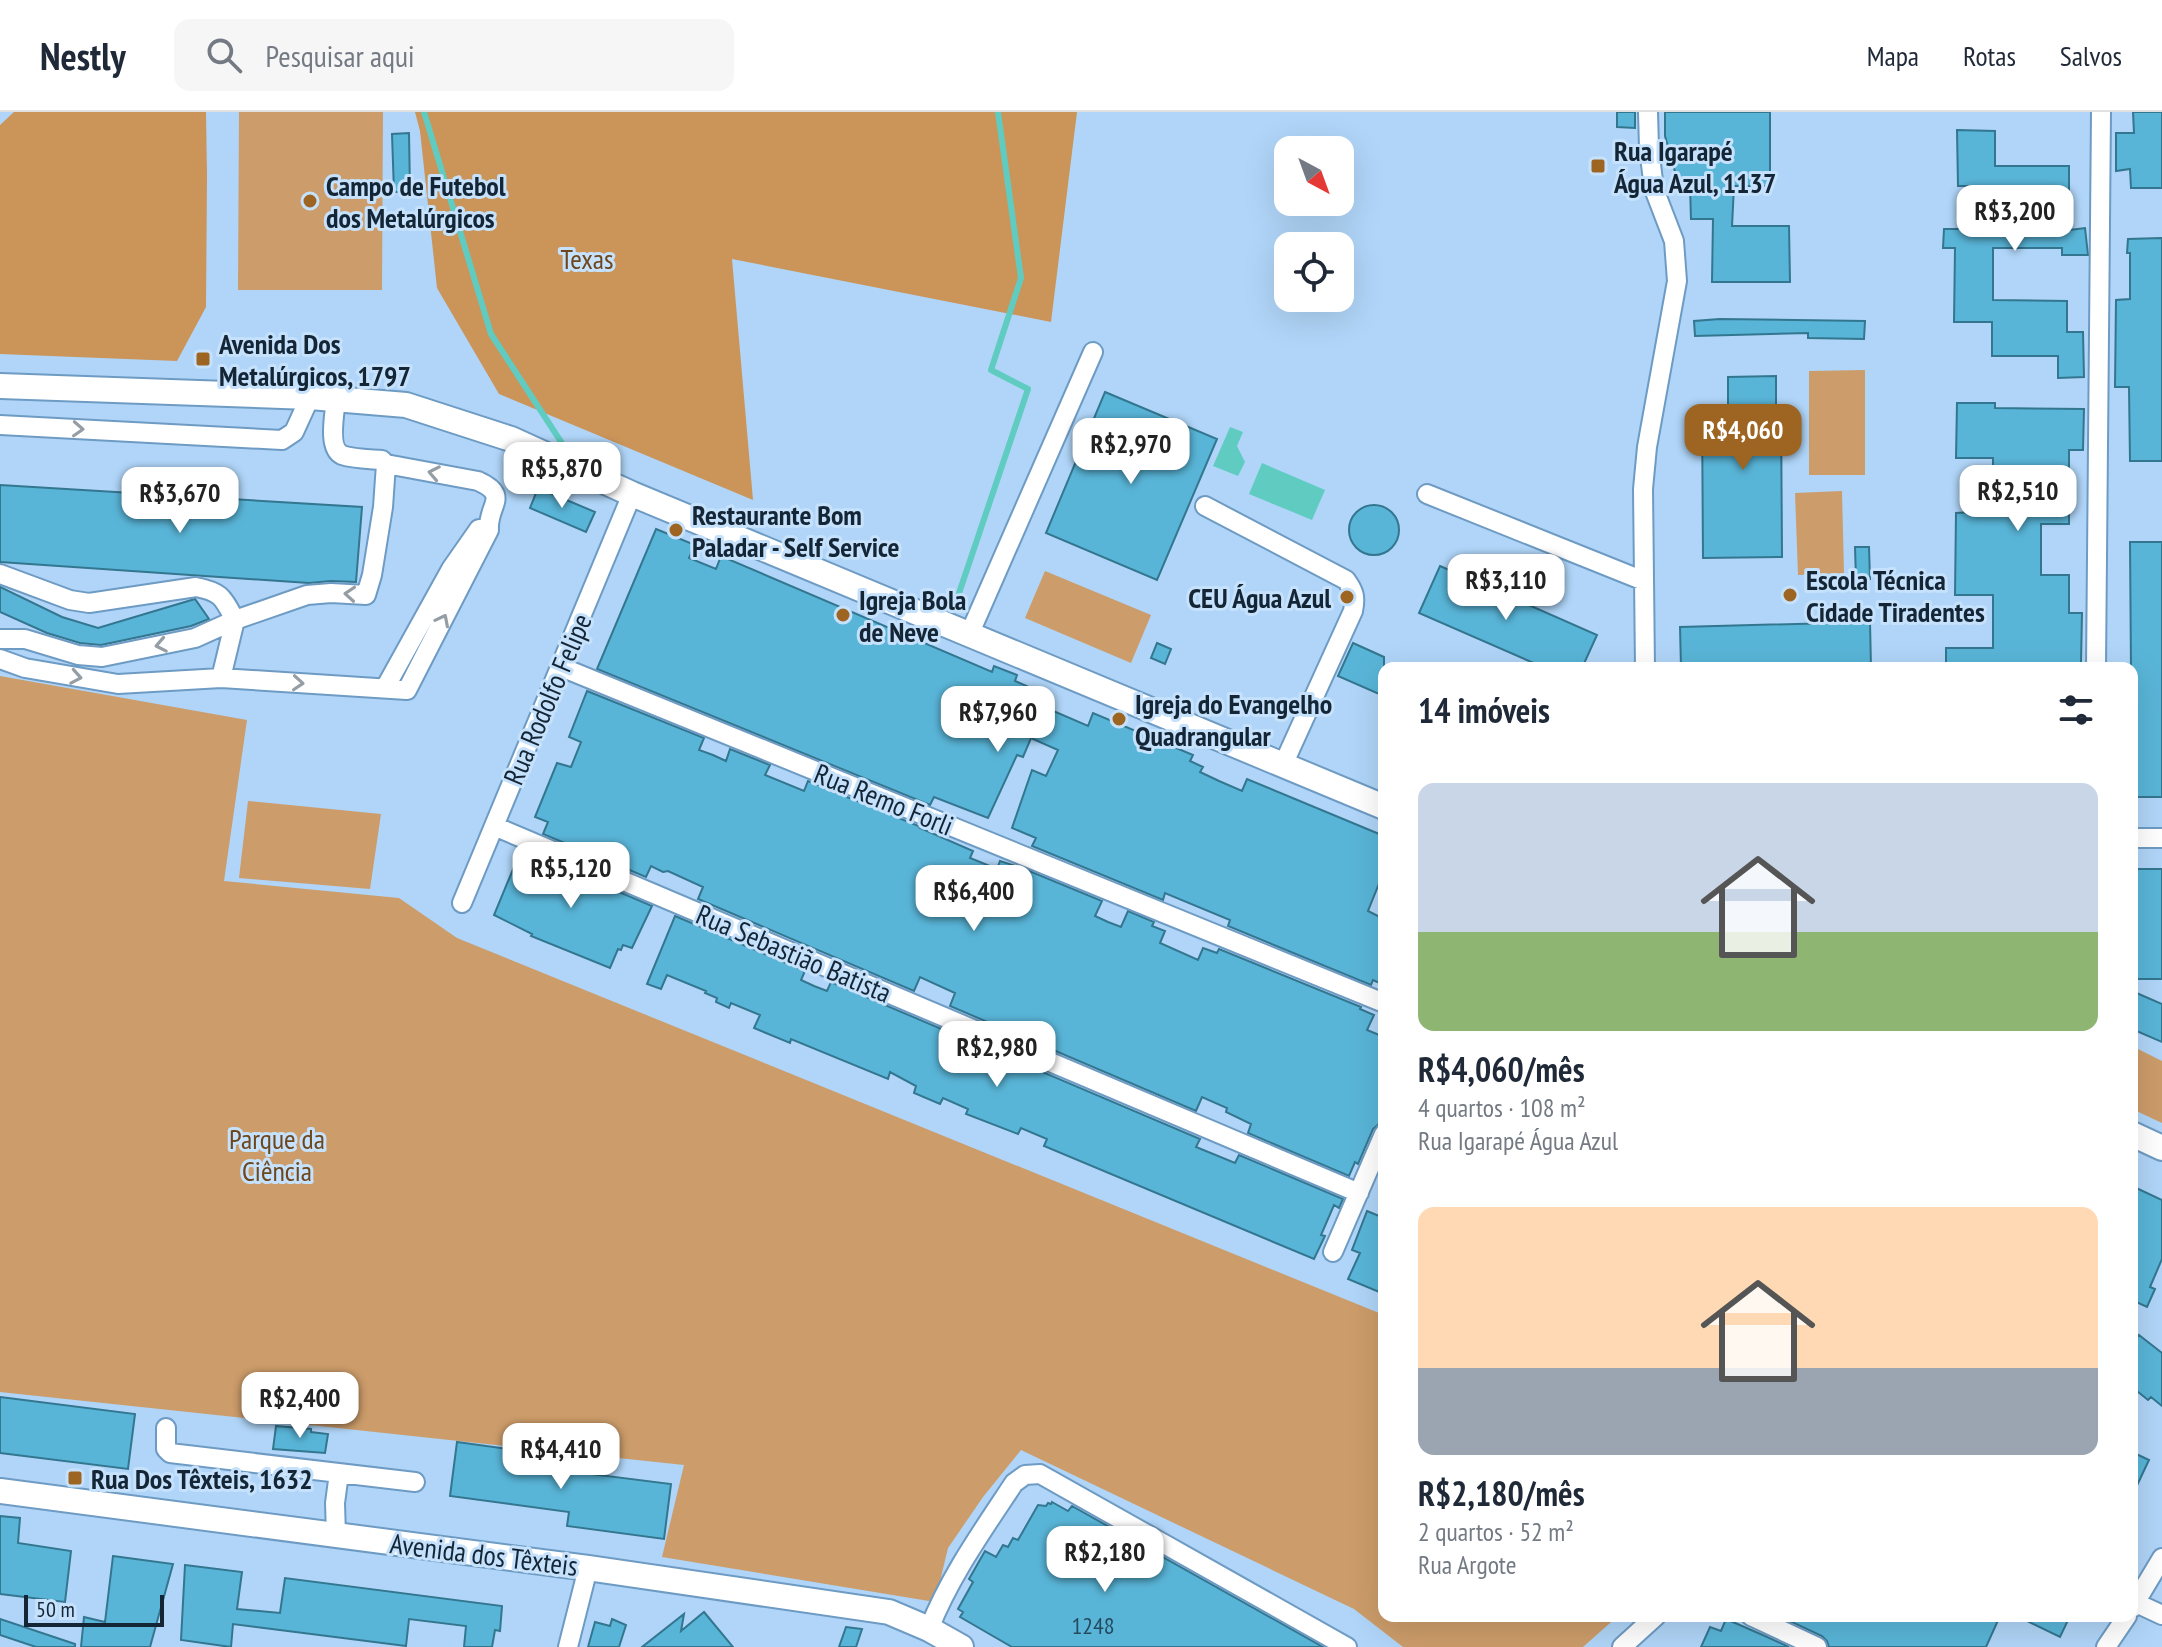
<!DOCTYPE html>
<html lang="pt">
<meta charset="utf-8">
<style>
body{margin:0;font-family:"PT Sans Narrow",sans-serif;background:#f6f6f7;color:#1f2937;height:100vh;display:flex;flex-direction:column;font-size:30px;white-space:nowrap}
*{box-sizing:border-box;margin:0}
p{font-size:26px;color:#747a83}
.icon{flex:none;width:44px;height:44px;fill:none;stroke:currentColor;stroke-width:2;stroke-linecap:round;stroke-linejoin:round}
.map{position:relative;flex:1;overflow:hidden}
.side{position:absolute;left:1378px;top:550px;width:760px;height:960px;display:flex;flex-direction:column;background:#fff;border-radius:16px;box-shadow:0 8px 32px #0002}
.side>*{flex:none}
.needle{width:52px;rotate:139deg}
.fabs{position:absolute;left:1274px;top:24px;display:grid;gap:16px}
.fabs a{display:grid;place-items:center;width:80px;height:80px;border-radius:16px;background:#fff;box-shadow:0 8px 32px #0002;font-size:40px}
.scale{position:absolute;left:24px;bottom:20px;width:140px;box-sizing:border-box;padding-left:8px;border:4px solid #142636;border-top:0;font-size:22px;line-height:28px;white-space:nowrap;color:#142636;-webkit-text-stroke:6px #c5e1fb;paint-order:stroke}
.price{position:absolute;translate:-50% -68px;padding:0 18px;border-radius:16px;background:#fff;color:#222;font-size:26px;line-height:52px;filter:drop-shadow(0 2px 4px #0008)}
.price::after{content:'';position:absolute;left:50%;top:48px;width:24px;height:18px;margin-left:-12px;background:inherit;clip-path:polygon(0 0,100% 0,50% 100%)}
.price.on{background:#9d6521;color:#fff}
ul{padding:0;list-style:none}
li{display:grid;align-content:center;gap:16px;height:424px;padding:0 40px}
li span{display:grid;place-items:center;height:248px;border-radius:16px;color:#555}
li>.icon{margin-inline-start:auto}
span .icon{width:144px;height:144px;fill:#fffc;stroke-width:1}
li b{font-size:34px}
h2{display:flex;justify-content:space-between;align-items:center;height:96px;padding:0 40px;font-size:34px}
header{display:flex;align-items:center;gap:48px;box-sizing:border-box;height:112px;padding:0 40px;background:#fff;border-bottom:2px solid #e0e1e3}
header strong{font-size:38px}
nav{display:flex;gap:44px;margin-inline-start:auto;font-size:28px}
.search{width:560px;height:72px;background:#f6f6f7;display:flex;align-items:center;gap:20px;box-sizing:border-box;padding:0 28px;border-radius:16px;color:#747a83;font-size:30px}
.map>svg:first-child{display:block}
</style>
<header>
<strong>Nestly</strong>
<div class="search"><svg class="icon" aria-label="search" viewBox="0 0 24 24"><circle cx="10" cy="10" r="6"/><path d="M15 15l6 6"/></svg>Pesquisar aqui</div>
<nav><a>Mapa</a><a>Rotas</a><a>Salvos</a></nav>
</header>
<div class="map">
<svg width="2162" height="1535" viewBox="0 0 2162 1535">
<rect width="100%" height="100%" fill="#b0d5f8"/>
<path fill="#cc9c6a" d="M239,0H383L382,178H238Z
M1865,258V363H1809V259Z
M1842,379L1844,461L1798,463L1795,381Z
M1045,459L1151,503L1131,551L1025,506Z
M0,564L247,608L224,769L399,786L457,826L1384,1203V1504H1618L1583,1535H1403L1354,1497L1021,1338L983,1385L948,1436L935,1490L662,1445L684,1353L0,1280Z
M248,689L381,702L370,777L239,766Z
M2132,934L2162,949V1011L2132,997Z"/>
<path fill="#cb9459" d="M14,0H206L207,64L206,195L177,249L0,242V13Z
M415,0H1077L1051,210L732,147L753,388L499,282L437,176L420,19Z"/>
<path fill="#60ccc1" d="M1230,315L1243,320L1237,334L1245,350L1238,364L1213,354Z
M1262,351L1325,378L1312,408L1249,382Z"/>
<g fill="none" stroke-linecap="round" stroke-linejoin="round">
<path stroke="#60ccc1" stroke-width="6" d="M424,0L491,222L565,336
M955,493L1028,277L991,258L1021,166L998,0"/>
</g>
<path fill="#59b5d8" stroke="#33768f" stroke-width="2" d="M1617,0H1635V16L1617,15Z
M1665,0H1770V74H1734L1732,114H1789L1790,170H1712L1713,107H1691L1690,74H1679L1665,24Z
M2133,0H2162V76H2131L2130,57L2116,59V21H2134Z
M1957,18L1995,19V54H2069V118L2085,116L2088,143H2062V136H1993V188L2067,189V220H2083L2084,265L2058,266V244H1992V210H1954L1955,136H1943L1944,117H1993V74H1958Z
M409,21L410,80H394L392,22Z
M2162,126V349H2130L2129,275H2115L2116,188L2130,187V141H2127L2128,127Z
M1720,207L1865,209L1864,227L1808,226V221L1695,224L1694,209Z
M1776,264V293H1781L1782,445L1703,446L1702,294L1728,293V265Z
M1105,280L1217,327L1157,468L1046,421Z
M1957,291H1995V296L2084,297L2083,338H2069V412H2041V463H2069V501H2082L2081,551L1946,554V536H1993V483H1955L1956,401L1993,399V346H1956Z
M0,373L362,395L356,470L331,469L309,471L0,450Z
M538,376L595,400L586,420L530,396Z
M1349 418a25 25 0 1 1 50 0a25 25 0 1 1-50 0Z
M656,417L695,433L689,446L716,457L721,444L992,560L994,554L1017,563L1015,569L1049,584L1044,595L1088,614L1093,601L1193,643L1190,649L1203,655L1200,660L1219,669L1242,679L1247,667L1384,724V759L1368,799L1384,807V873L1373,868L1371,873L1228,814L1230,808L1165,781L1163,788L1032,734L1036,726L1012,716L1032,658L1046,664L1058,638L1031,626L1023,645L1017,643L988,706L934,685L930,693L597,557Z
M2130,430H2162V685H2132Z
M1855,435H1869L1870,467L1856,468Z
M1440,454L1597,523L1582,556H1545L1419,501Z
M0,475L62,505L98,516L195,487L209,507L191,514L101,533L80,531L47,521L0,500Z
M1870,510L1871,556H1681L1680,515Z
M1157,531L1171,537L1165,552L1151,546Z
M1353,531L1384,545V571L1379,582L1338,564Z
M587,579L704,626L699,638L713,643L726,649L730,637L770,653L765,663L804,679L808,669L921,715L920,716L973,739L970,746L997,757L1000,749L1022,756L1102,789L1095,804L1108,810L1121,815L1128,799L1154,810L1152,814L1165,819L1160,831L1198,848L1203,836L1217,841L1219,837L1361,895L1360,897L1374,903L1367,918L1384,925V1002L1380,1011L1373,1017L1358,1052L1355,1050L1349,1064L1248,1021L1251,1012L1226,1000L1227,996L1202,985L1196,999L950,894L955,881L920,865L914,879L698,787L703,775L668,759L663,760L651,754L646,765L543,722L548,710L535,705L557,651L571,655L581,630L569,625Z
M521,738L652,794L632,836L623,833L621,838L618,837L610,856L531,824L532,822L494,803Z
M2132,757H2162V867H2132Z
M675,804L805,859L801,868L814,874L827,879L831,870L1200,1027L1196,1035L1235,1051L1239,1043L1343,1087L1339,1096L1334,1093L1321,1123L1325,1124L1314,1147L1044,1034L1047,1027L1021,1016L1018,1022L966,1002L968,997L943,986L940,992L914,981L916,974L890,960L888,967L791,927L790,931L754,916L760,903L731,891L729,896L716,890L717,886L705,881L706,879L667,863L661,877L647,872Z
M2132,879L2162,892V930L2132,917Z
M2132,1074L2162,1088V1147L2150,1175L2155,1177L2147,1195L2132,1188Z
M1367,1099L1384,1106V1182L1348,1167L1360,1141L1352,1138Z
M2139,1223L2162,1241V1294L2151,1285L2148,1288L2132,1275V1232Z
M0,1285L135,1302L128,1357L0,1341Z
M276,1314L311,1317V1320L328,1322L325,1341L273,1337Z
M457,1330L553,1343L551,1357L671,1372L664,1427L567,1414L569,1400L450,1384Z
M2132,1340L2149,1348L2132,1384Z
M1052,1390L1068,1399L1072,1394L1323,1535H1012L960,1505L963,1500L958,1497L973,1470L969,1467L985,1439L996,1445L1003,1433L1008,1435L1013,1426L1018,1428L1038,1393L1046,1394L1048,1391L1051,1392Z
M0,1404L20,1406L18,1431L71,1439L65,1490L0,1482Z
M113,1444L173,1452L150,1535H81L84,1505L105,1510Z
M185,1453L242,1460L237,1497L280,1501L285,1466L502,1494L500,1519L495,1518L492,1535H464L466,1514L409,1507L406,1534L233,1512L231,1535L181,1528Z
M704,1500L733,1535H642L684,1502L681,1519Z
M1779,1504H2000L1986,1535H1829L1827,1529L1822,1524Z
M2017,1504H2070L2060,1525Z
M0,1507L75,1532V1535H36L0,1523Z
M612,1507L626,1513L619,1535H588L595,1510L610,1514Z
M1726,1507L1765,1524L1789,1535H1701L1710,1515L1721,1519Z
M846,1515L862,1517L856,1535H839Z"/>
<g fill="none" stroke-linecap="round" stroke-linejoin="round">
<g stroke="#6e9bc3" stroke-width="22">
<path id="minor" d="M0,313L282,328L294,320L310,285
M1427,382L1644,469
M1205,394L1346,468C1354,479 1356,485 1353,499L1283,653
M0,462L70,488L89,491L196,475C222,480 223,486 235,508L221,566
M969,523L1093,240
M0,527H25L78,543L102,545L195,526L235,508L307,483L331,481L366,483L372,463L383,395L386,352
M0,547L25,556L118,572L221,566L407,578L489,418C487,393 511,384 478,369L386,352L382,348C370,347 353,347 342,343C327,336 335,300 336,287
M561,555L1384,891
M1645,556L1643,377L1647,335L1677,169L1674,129L1654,77L1649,36L1648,0
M2096,556L2101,0
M385,576L451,457L479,417
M494,714L1359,1081
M2132,726H2162
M462,791L632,382
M1333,1140L1384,1022
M166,1316V1337L170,1341L415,1370
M336,1423L335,1391L339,1361
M2132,1489L2162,1503
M2132,1496L2162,1446
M1751,1504L1817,1535
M929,1517C950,1464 983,1418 1014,1371L1025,1363L1040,1362L1347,1535
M568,1535L588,1456
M1622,1535L1656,1504
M2106,1535L2127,1504"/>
</g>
<g stroke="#6e9bc3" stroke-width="28">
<path id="major" d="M0,274L310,285L406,293L511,327L632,382L1384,695
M2132,1022L2162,1036
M0,1379L588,1456L889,1500L929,1517L961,1535"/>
</g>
<use href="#minor" stroke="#fff" stroke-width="18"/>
<use href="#major" stroke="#fff" stroke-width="24"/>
</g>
<defs><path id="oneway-chevron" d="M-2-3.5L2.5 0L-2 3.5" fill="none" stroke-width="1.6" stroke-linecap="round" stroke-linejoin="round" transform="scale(2)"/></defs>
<g stroke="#959da5">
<use href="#oneway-chevron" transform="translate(78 317) rotate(3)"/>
<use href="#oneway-chevron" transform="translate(434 361) rotate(-169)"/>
<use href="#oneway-chevron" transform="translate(350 482) rotate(-176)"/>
<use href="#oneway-chevron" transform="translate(443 508) rotate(-63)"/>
<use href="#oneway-chevron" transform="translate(161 533) rotate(169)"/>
<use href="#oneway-chevron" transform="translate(76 565) rotate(10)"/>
<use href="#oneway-chevron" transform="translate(298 571) rotate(4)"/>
</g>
<g fill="#9d6521" stroke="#c5e1fb" stroke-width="3">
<rect x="1590" y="46" width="16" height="16" rx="4"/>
<circle cx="310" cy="89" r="8"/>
<rect x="195" y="239" width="16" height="16" rx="4"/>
<circle cx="676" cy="418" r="8"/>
<circle cx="1790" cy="483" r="8"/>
<circle cx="1347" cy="485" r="8"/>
<circle cx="843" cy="503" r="8"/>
<circle cx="1119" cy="607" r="8"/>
<rect x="67" y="1358" width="16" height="16" rx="4"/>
</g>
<g text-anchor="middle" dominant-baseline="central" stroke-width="6" stroke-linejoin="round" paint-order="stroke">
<g font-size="24" fill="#254a5e">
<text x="1093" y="1513">1248</text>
</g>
<g font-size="28" font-weight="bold" fill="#142636" stroke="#c5e1fb" text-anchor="start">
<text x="1614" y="38">Rua Igarapé<tspan x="1614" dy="32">Água Azul, 1137</tspan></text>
<text x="326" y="73">Campo de Futebol<tspan x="326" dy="32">dos Metalúrgicos</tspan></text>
<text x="219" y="231">Avenida Dos<tspan x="219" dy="32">Metalúrgicos, 1797</tspan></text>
<text x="692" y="402">Restaurante Bom<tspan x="692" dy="32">Paladar - Self Service</tspan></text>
<text x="1806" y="467">Escola Técnica<tspan x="1806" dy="32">Cidade Tiradentes</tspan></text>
<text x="1331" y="485" text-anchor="end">CEU Água Azul</text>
<text x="859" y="487">Igreja Bola<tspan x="859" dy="32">de Neve</tspan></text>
<text x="1135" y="591">Igreja do Evangelho<tspan x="1135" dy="32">Quadrangular</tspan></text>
<text x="91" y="1366">Rua Dos Têxteis, 1632</text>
</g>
<g font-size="28" fill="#6d471b" stroke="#c5e1fb">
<text x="587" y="146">Texas</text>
<text x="277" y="1026">Parque da<tspan x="277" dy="32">Ciência</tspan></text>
</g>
<g font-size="28" fill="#142636" stroke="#c5e1fb">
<text transform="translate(547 587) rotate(-67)">Rua Rodolfo Felipe</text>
<text transform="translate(884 687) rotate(22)">Rua Remo Forli</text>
<text transform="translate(794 841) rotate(23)">Rua Sebastião Batista</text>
<text transform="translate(484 1442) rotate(7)">Avenida dos Têxteis</text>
</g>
</g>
</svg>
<div class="fabs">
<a><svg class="needle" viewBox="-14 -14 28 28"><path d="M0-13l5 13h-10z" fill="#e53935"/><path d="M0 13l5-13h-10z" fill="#747a83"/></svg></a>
<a><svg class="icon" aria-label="locate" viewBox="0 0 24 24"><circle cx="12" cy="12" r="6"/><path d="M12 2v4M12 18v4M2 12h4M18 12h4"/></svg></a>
</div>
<div class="scale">50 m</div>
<b class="price" style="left:2015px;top:141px">R$3,200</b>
<b class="price on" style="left:1743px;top:360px">R$4,060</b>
<b class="price" style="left:1131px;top:374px">R$2,970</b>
<b class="price" style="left:562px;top:398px">R$5,870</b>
<b class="price" style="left:2018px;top:421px">R$2,510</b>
<b class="price" style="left:180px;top:423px">R$3,670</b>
<b class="price" style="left:1506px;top:510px">R$3,110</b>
<b class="price" style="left:998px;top:642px">R$7,960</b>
<b class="price" style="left:571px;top:798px">R$5,120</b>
<b class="price" style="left:974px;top:821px">R$6,400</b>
<b class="price" style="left:997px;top:977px">R$2,980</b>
<b class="price" style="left:300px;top:1328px">R$2,400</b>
<b class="price" style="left:561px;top:1379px">R$4,410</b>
<b class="price" style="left:1105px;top:1482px">R$2,180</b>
<section class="side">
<h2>14 imóveis<svg class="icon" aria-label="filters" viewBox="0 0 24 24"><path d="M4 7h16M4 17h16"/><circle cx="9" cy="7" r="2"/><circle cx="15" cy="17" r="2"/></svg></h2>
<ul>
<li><span style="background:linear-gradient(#c9d6e8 60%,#8fb573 0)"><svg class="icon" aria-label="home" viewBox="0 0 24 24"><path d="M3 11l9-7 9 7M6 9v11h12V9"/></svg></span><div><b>R$4,060/mês</b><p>4 quartos · 108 m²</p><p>Rua Igarapé Água Azul</p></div></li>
<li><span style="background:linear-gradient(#ffd9b3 65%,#9aa5b1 0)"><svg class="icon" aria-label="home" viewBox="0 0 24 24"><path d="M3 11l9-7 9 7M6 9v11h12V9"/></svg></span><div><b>R$2,180/mês</b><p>2 quartos · 52 m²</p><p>Rua Argote</p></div></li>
</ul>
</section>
</div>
